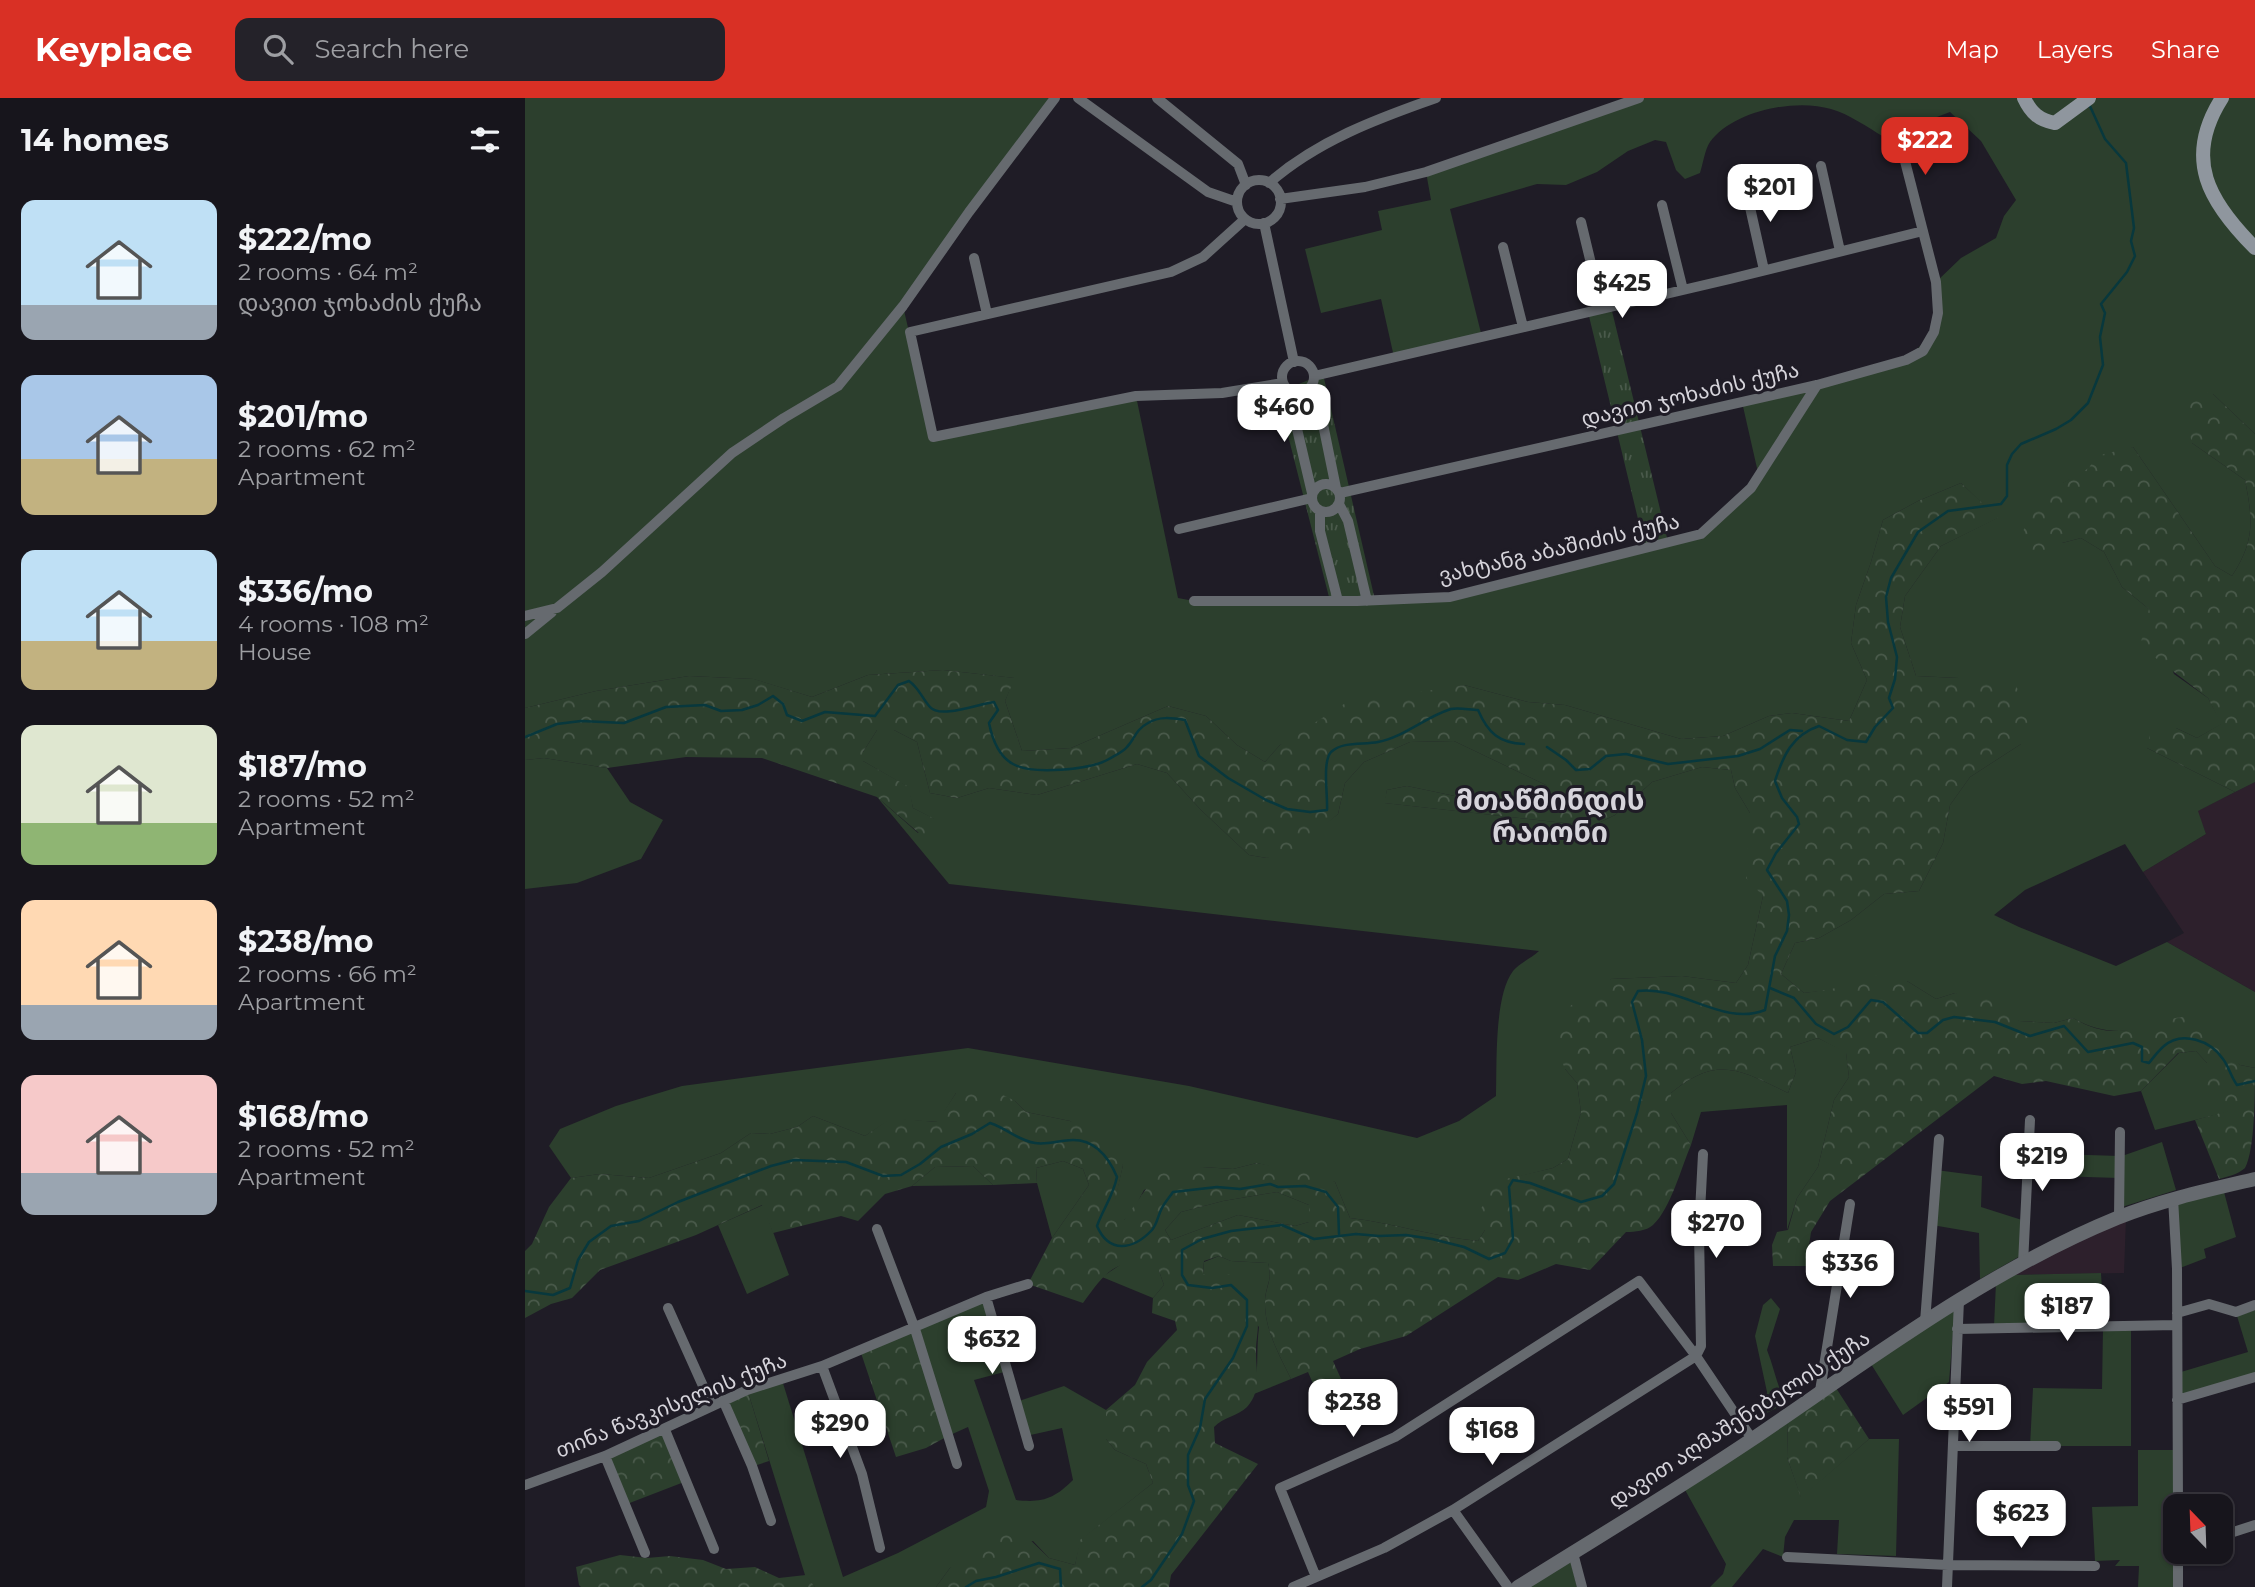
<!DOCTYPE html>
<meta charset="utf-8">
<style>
body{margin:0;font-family:Montserrat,"Noto Sans Georgian",sans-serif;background:#242229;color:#f1f3f6;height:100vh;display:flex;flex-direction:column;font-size:26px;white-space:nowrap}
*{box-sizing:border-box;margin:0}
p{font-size:23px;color:#9e9fa3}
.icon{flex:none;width:38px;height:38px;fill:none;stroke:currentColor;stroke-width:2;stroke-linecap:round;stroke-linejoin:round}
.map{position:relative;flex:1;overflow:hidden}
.panel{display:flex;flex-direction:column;background:#17151c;width:525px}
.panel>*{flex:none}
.needle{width:46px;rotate:337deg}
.buttons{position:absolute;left:1638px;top:1396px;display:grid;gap:14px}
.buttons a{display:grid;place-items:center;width:70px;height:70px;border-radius:14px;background:#17151c;box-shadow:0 2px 5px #0004,0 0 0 2px #36343b;font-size:35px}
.price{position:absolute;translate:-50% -60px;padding:0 16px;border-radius:14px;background:#fff;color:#222;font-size:23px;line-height:46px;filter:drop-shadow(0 2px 4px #0008)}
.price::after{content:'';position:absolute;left:50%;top:42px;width:21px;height:16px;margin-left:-10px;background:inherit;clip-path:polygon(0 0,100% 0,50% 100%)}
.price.selected{background:#d93025;color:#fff}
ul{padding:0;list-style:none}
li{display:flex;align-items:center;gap:21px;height:175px;padding:0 21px}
li span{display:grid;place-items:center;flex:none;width:196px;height:140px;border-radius:14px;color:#555}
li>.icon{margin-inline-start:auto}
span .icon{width:84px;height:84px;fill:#fffc;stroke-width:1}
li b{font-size:30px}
h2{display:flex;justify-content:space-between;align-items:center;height:84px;padding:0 21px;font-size:30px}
header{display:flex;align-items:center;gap:42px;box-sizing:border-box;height:98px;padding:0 35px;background:#d93025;color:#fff}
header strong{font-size:33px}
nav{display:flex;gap:38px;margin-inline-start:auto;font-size:24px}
.search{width:490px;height:63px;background:#242229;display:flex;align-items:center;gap:18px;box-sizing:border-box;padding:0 24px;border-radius:14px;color:#9e9fa3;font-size:26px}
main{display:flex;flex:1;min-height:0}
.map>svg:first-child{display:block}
</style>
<header>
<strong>Keyplace</strong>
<div class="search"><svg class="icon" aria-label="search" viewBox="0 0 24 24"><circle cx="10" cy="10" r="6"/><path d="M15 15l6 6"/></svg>Search here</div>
<nav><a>Map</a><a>Layers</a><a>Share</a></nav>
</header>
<main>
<section class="panel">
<h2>14 homes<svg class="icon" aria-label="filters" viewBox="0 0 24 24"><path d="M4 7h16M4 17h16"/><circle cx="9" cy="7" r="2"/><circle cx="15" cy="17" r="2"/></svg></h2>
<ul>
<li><span style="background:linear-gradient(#bfe0f5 75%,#9aa5b1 0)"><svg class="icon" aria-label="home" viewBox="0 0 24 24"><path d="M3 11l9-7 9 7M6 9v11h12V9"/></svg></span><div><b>$222/mo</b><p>2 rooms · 64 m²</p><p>დავით ჯოხაძის ქუჩა</p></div></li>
<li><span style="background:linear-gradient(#a9c7e8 60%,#c2b280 0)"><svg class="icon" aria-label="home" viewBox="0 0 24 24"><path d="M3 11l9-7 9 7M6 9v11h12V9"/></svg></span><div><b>$201/mo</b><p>2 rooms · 62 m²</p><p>Apartment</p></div></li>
<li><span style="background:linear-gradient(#bfe0f5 65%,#c2b280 0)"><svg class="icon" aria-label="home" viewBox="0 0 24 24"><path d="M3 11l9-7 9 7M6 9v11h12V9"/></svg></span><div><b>$336/mo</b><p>4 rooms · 108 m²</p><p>House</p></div></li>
<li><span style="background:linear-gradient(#dfe7d0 70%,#8fb573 0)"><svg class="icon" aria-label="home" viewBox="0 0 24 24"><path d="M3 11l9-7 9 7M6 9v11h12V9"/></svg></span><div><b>$187/mo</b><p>2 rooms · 52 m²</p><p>Apartment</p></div></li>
<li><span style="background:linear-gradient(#ffd9b3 75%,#9aa5b1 0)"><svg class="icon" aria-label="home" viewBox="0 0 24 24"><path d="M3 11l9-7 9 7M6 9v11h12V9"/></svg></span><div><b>$238/mo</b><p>2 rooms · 66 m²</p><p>Apartment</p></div></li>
<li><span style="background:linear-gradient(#f6c9c9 70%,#9aa5b1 0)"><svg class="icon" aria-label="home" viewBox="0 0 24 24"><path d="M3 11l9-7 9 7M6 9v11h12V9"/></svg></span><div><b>$168/mo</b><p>2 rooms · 52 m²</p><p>Apartment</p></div></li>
</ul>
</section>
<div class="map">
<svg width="1730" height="1489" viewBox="0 0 1730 1489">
<defs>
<pattern id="forest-crowns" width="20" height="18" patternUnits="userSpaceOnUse" patternTransform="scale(1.75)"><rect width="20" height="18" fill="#2c3f2d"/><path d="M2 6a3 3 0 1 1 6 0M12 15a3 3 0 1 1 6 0" fill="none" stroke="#4a5a4b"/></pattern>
<pattern id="park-tufts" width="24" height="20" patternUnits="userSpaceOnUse" patternTransform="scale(1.75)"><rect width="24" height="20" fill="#2c3f2d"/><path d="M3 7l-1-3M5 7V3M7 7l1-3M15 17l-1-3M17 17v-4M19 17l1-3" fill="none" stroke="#4a5a4b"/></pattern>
</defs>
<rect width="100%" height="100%" fill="#1f1c26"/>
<path fill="#2d202c" d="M1730,684V894L1642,844L1659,835L1618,774L1681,736L1672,713Z
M1601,1120L1599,1175L1485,1177Z"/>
<path fill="#2c3f2d" d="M0,0H530L378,208L408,338L611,298L653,500L669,503L925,498L1176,436L1234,379L1217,304L1381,262L1409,234L1411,184L1436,160L1471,140L1479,118L1491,102L1456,43L1425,14L1359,39C1342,29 1324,16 1306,11C1270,0 1208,13 1185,44C1180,51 1178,66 1175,75L1160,81L1151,72L1141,44L1130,42L1103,53L1072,74L1041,87L1012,86L925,111L957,239L869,259L856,201L796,215L780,151L857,132L853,113L906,102L901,74L1114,0H1564L1547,13L1565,9L1571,0H1730V336L1688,296L1667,345L1720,382C1728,422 1730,443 1707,478L1690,468L1608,349L1538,385L1537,445L1556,440L1579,454L1597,489L1624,511L1649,576L1683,600L1697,626L1672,640L1651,630L1622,650L1710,694L1673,713L1681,736L1618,774L1600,746L1500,792L1469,817L1494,829L1591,868L1642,844L1730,894V970L1715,967L1656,919C1617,932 1586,942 1548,920L1529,925L1494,923L1430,895L1411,901L1382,883L1279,895L1256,876L1270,845L1294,840L1326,822L1359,796L1394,793L1418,745L1425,707L1445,679L1496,646L1433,580L1391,578L1375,529L1380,498L1416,448L1472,420L1436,385L1393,403L1358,422L1346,464L1331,507L1326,545L1342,582L1324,623L1267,615L1244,618L1198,638L1156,641L1040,607L1003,604L939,587L755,647L740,664L712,647L681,618L643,608L546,650L497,653L480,603L489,580L418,572L343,577L287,599L228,581L164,578L71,593L0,610Z
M352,632H369L392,644L405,695L432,700L464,690L512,697L612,666L642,675L676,712L724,757L742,760L792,732L813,716L820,685L839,664L885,644L929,643L1021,687L1028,704L944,701L882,688L862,692L860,705L1067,728L1090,717L1127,684L1177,669L1206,672L1210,690L1225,715L1238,798L1223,867L1211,885L1157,878L1086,881L1040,971L1052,985L1056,1014L1043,1061L1028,1070L972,1084L960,1132L953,1143C910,1139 869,1125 825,1120L810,1084L732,1065L708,1071L677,1069L619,1092L608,1113L599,1122H585L598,1067L545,1023L501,1014L490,1003L431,995L413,1024L366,1021L340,1038L288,1018L272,1029L245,1036L226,1035L196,1055L124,1080L75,1076L46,1080L24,1048L35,1031L91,1008L157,988L443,950L664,988L892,1040L934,1023L971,998C972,966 969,898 988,873C994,865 1007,860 1014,853L424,786L352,699L393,735L409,721L388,710L383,689L338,663V654Z
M19,660L82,670L105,704L138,722L116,761L52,785L0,791V662Z
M1293,940L1321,954L1324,979L1309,1002L1293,1069L1272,1100L1262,1132V1007L1176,1014L1166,1047L1146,1015V995C1192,957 1214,971 1263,995L1271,974L1265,949Z
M1671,953L1682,965V980L1706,1013L1630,1032L1616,993L1654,955Z
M1637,1044L1651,1092L1597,1109V1058Z
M1503,1055L1595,1058L1594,1080L1502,1077Z
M538,1063L558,1071L564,1087L527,1140L512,1085L511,1070Z
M448,1068L468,1087L387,1088L410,1069Z
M1411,1072L1457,1078L1456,1109L1497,1122V1157L1455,1181L1454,1135L1407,1127Z
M752,1094L784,1107V1124L770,1128L713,1117L646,1142L640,1132L656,1114L698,1103Z
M1699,1094L1711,1139L1679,1151L1681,1160L1655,1170L1650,1102Z
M238,1107L264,1177L222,1196L193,1127Z
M694,1158L706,1163L743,1165C748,1182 741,1186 740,1202C739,1231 754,1256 766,1281L729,1296C734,1274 731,1252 734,1229L690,1176H678L679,1164Z
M634,1160V1173L639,1187L628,1200L577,1179L601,1163Z
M1576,1175L1579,1226L1469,1228L1471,1185L1485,1177Z
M461,1199L483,1273L449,1282L491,1402C517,1405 529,1401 548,1382L537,1330L501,1338L491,1304L539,1288L581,1312V1341L590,1352L621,1366L628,1385L556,1442L550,1467L524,1460L508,1443L425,1470L411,1489H290L280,1477L223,1294L257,1282L318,1479L373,1455L461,1409L464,1393L443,1329L423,1338L390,1231Z
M1246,1200L1255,1211L1242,1252C1249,1269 1252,1289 1261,1305L1238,1317L1242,1294L1230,1238L1238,1207Z
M1430,1210L1424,1284L1378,1317L1346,1266Z
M1730,1212V1277L1657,1298L1656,1274L1723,1254L1712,1218Z
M1606,1229V1348H1505L1508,1290L1577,1291L1578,1230Z
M1263,1321L1262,1359L1276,1399L1344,1341H1374L1371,1458L1312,1456L1314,1422H1269L1260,1439L1258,1459L1238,1451L1207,1489H1185L1198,1476L1201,1466L1159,1390Z
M1613,1352H1649L1650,1489H1613L1614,1468H1590L1595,1462L1570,1463L1567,1409L1613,1408Z
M1045,1461L1052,1489H1001Z"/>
<path fill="url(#forest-crowns)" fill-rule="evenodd" d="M1667,291L1688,296L1730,336V684L1710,694L1622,650L1626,631L1651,630L1672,640L1696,626L1683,600L1615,548L1624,511L1597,489L1579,454L1556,440L1537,445L1522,464L1502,460L1497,440L1505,403L1564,370L1571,358L1608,349L1690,468L1707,478C1730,443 1728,422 1720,382L1667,345L1657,307Z
M1436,385L1473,420L1416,448L1380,498L1375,529L1391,578L1433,580L1491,588L1505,616L1496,646L1445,679L1425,707L1418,745L1394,793L1359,796L1326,822L1294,840L1270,845L1256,876L1279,895L1307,891L1350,877L1382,883L1411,901L1430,895L1480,899L1494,923L1529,925L1548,920C1596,948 1618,923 1664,918L1691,936L1715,967L1730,970C1730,995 1730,1052 1720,1070C1712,1077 1704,1078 1694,1081L1670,1022L1703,1013L1689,1010L1678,995L1682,980V965L1671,953L1653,955L1616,993L1589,998L1521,983L1497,986L1469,978L1305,1103L1286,1134L1281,1168H1248L1247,1147L1252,1134L1263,1132L1272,1100L1293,1069L1309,1002L1324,979L1321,955L1293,940L1265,949L1271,974L1263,995C1214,971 1192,957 1146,995V1015L1166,1047C1156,1070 1146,1110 1128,1127C1121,1133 1110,1134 1101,1134L1065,1172L1031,1166L993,1182L973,1179L881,1238L835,1251L808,1263L829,1310L803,1320L783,1274L766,1281C754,1256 739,1231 740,1202C741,1187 748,1182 743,1165L706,1163L694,1158L679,1163L678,1176H706C713,1185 723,1196 728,1207C736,1226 732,1232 731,1250C730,1270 738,1292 722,1309C713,1318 698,1319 689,1329L690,1345L733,1366L646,1477L644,1489H411L425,1470L471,1437L498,1435L524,1460L550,1467L555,1442L628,1385L621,1366L590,1352L581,1341V1312L610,1287L622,1264L652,1232L650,1223L627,1215L628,1200L639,1187L634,1173V1161C589,1164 584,1169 558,1205L503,1186L527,1140L564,1087L558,1071L538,1063L511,1070L512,1085L468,1087L448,1068L410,1069L387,1088L360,1096L333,1123L316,1118L248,1135L237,1107L171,1137L75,1172L47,1200L26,1206L0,1220V1153L7,1146L24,1109L46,1080L75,1076L124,1080L196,1055L226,1035L245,1036L272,1029L288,1018L340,1038L366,1020L412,1024L431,995L464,990L490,1003L501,1014L545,1023L572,1036L591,1052L598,1067L586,1122H599L631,1077L657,1070L677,1069L708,1071L732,1065L798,1078L810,1084L825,1120C869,1125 910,1139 953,1143L960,1132L954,1114L972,1083L1028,1070L1043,1061L1056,1014L1052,985L1040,971L1033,953L1030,918L1086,881L1157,878L1211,885L1223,867L1238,798L1221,780L1225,715L1210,690L1206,672L1177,669L1127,684L1090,717L1067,728L859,705L862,692L882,688L944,701L1028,703L1021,687L929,643L885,644L839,664L820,685L813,716L770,752L742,760L724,757L676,712L642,675L612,666L512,697L464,690L432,700L405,695L392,644L369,632H352L338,654V663L384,689L388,710L410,721L417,734L411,738L394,735L352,699L237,660L161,659L82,670L19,660L0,662V610L71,593L164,578L229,581L287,599L343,577L418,572L490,580L480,603L497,653L546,650L643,608L681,618L712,647L740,664L755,647L819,606L939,587L1003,604L1040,607L1156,641L1198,638L1244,618L1267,615L1324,623L1342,582L1326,545L1331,507L1346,464L1358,422L1393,403ZM752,1094L784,1107V1124L770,1128L713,1117L646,1142L640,1132L656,1114L698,1103Z
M390,1231L423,1338L401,1350L371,1359L335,1252Z
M1311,1290L1344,1341L1276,1400L1262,1359L1263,1321Z
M223,1294L244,1363L229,1368L201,1304Z
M138,1336L159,1384L102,1406L83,1360Z
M95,1457L122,1460L145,1458L178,1462L201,1471L230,1469L254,1480L281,1477L290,1489H56L54,1487L51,1469Z"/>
<path fill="url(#park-tufts)" d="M1086,209L1143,444L1120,450L1063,214Z
M798,276L850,502L805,503L750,286L762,291Z"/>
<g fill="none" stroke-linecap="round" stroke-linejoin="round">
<path stroke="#08383d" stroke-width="2.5" d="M0,639L32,626L56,623L99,625L141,609L180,607L196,613L217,612L233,607L248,598L258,606L262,617L277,623L300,614L350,618L373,587L384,583C394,590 397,600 405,609C415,621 453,606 469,604L473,612L464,625C467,640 473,658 488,666C507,677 565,672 584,661C589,658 598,654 602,649C610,641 610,632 623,625C634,618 647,620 660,622L674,658L703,680L741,702L762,711L785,714L802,712C803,698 797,664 806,654C818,643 838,647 853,644C879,639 900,619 926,611C934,609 945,612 953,612C963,635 974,645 999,646
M1022,649L1041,662L1051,672L1065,671L1081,658L1101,656L1143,666L1213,658L1235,651L1265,632L1277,633
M1245,890L1269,900L1291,926L1309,936L1323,929L1346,902L1358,904L1393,935H1402L1418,922L1429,919L1470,924L1505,938L1539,928L1563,954L1608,945L1617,949V963L1624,965C1628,960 1633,953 1639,948C1657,932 1686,943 1698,961C1704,969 1706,979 1712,987L1730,983
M0,1193L28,1197L45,1190L53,1162L64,1144L86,1128L114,1123L153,1104L246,1068L269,1062L321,1064L358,1078L376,1077L395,1066L416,1049L447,1036L465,1025C483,1031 492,1042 510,1045C523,1047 535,1042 548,1042C571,1042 584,1060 592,1079C588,1098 579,1109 572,1128C584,1156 608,1152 627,1132C632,1126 633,1118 636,1112C639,1105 644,1100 648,1094L692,1089L715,1091L745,1086L753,1089L780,1088L801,1094L813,1109L814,1136
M441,1489L451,1483L471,1479L514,1465L535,1471L536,1489
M617,1489L626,1482L657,1436L669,1403L663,1387V1357L675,1330L680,1301L708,1260L722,1228V1202L706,1187L687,1190L663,1187L657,1177V1152L677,1141L706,1133L757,1127L789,1141L831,1136L854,1138L881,1137L907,1141L939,1149L964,1161L980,1155L988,1141L984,1089L988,1082L1005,1085L1056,1104L1077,1098L1089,1086L1112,1015L1121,978L1117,942L1107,904L1113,893C1156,887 1198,929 1240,912L1250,858L1262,833L1264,817L1262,803L1242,772L1251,755L1274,726L1272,719L1257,700L1250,683C1258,658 1267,637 1294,628L1322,642L1341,644L1350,629L1368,610L1364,600L1370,581L1372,559L1363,524L1361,499L1366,480L1393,434L1423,413L1476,406L1482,398V367L1487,356L1496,346L1531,331L1546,322L1563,305L1578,267L1575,239L1580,215L1576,206L1602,174L1610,158L1606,143L1609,130L1601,65L1580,41L1564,6"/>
<path stroke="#666a6f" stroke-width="10" d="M553,0L683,94L712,104
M632,0L713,66L721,87
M1296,68L1315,153
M712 104a22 22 0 1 1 44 0a22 22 0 1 1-44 0Z
M744,85C792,43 851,21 911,0
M1220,87L1239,172
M755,101L840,89L901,74L1114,0
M1137,107L1158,192
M720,121L678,159L646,174L385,234L408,339L611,298L697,295L758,285
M1056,124L1077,211
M739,125L769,264
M978,149L998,229
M449,160L462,216
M757 279a16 16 0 1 1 32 0a16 16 0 1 1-32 0Z
M789,278L1205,181L1398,133
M785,290L792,297L811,390
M767,294L765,301L787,395
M787 400a14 14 0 1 1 28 0a14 14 0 1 1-28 0Z
M815,395L1292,287L1381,262L1398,253L1409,234L1413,215L1411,184L1372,32
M814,406L823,423L842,503
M795,413V433L813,503
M654,431L787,400
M669,503H832L925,499L1176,436L1226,390L1292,287
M0,518L32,510L77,474L207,355L259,320L313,288L378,208L444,114L530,0
M0,536L27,514
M1648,1100L1652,1171L1653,1409
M1594,1119L1595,1034
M352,1131L390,1231L432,1366
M1498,1166L1505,1022
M461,1199L504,1348
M143,1210L187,1308
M1652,1215L1684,1206L1711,1214L1730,1207
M1400,1224L1414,1041
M1432,1231L1651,1227
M297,1268L337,1376L355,1450
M1295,1293L1325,1106
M198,1302L227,1368L246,1423
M1652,1302L1730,1279
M140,1332L189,1451
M1428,1348H1531
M80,1358L120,1455
M0,1387L80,1358L222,1292L297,1268L461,1199L503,1186
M928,1412L983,1489
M1696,1438L1730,1427
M1653,1454V1489
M1048,1455L1057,1489
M1262,1459L1423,1467L1570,1468
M791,1479L755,1390L870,1339L1114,1183L1171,1258L1227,1341
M768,1489L859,1450L928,1412L1171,1258L1176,1248L1174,1133L1178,1056
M1422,1489L1434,1202"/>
<path stroke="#666a6f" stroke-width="14" d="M993,1489C1071,1440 1150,1393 1226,1342C1344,1262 1460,1174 1592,1120C1637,1102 1683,1092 1730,1081"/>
<path stroke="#8f969e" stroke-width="14" d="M1499,0C1506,15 1514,22 1530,25L1564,0
M1697,0C1658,61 1684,104 1730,150"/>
</g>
<g text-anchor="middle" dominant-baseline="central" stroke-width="6" stroke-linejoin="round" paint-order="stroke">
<g font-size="21" fill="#d6d4db" stroke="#1f1c26">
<text transform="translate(1165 296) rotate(-13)">დავით ჯოხაძის ქუჩა</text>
<text transform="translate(1034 450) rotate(-13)">ვახტანგ აბაშიძის ქუჩა</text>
<text transform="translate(146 1307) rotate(-22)">თინა წავკისელის ქუჩა</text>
<text transform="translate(1214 1321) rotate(-33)">დავით აღმაშენებელის ქუჩა</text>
</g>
<g font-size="28" font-weight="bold" fill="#d6d4db" stroke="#1f1c26">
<text x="1025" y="702">მთაწმინდის<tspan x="1025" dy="32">რაიონი</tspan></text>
</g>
</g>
</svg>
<div class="buttons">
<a><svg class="needle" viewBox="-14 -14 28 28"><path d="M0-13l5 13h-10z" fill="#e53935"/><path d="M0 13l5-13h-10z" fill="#9e9fa3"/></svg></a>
</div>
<b class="price selected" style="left:1400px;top:79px">$222</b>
<b class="price" style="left:1245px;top:126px">$201</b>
<b class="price" style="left:1097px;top:222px">$425</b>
<b class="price" style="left:759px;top:346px">$460</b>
<b class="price" style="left:1517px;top:1095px">$219</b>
<b class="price" style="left:1191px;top:1162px">$270</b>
<b class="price" style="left:1325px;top:1202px">$336</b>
<b class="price" style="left:1542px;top:1245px">$187</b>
<b class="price" style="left:467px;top:1278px">$632</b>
<b class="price" style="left:828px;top:1341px">$238</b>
<b class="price" style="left:1444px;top:1346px">$591</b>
<b class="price" style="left:315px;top:1362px">$290</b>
<b class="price" style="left:967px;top:1369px">$168</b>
<b class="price" style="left:1496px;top:1452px">$623</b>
</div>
</main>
